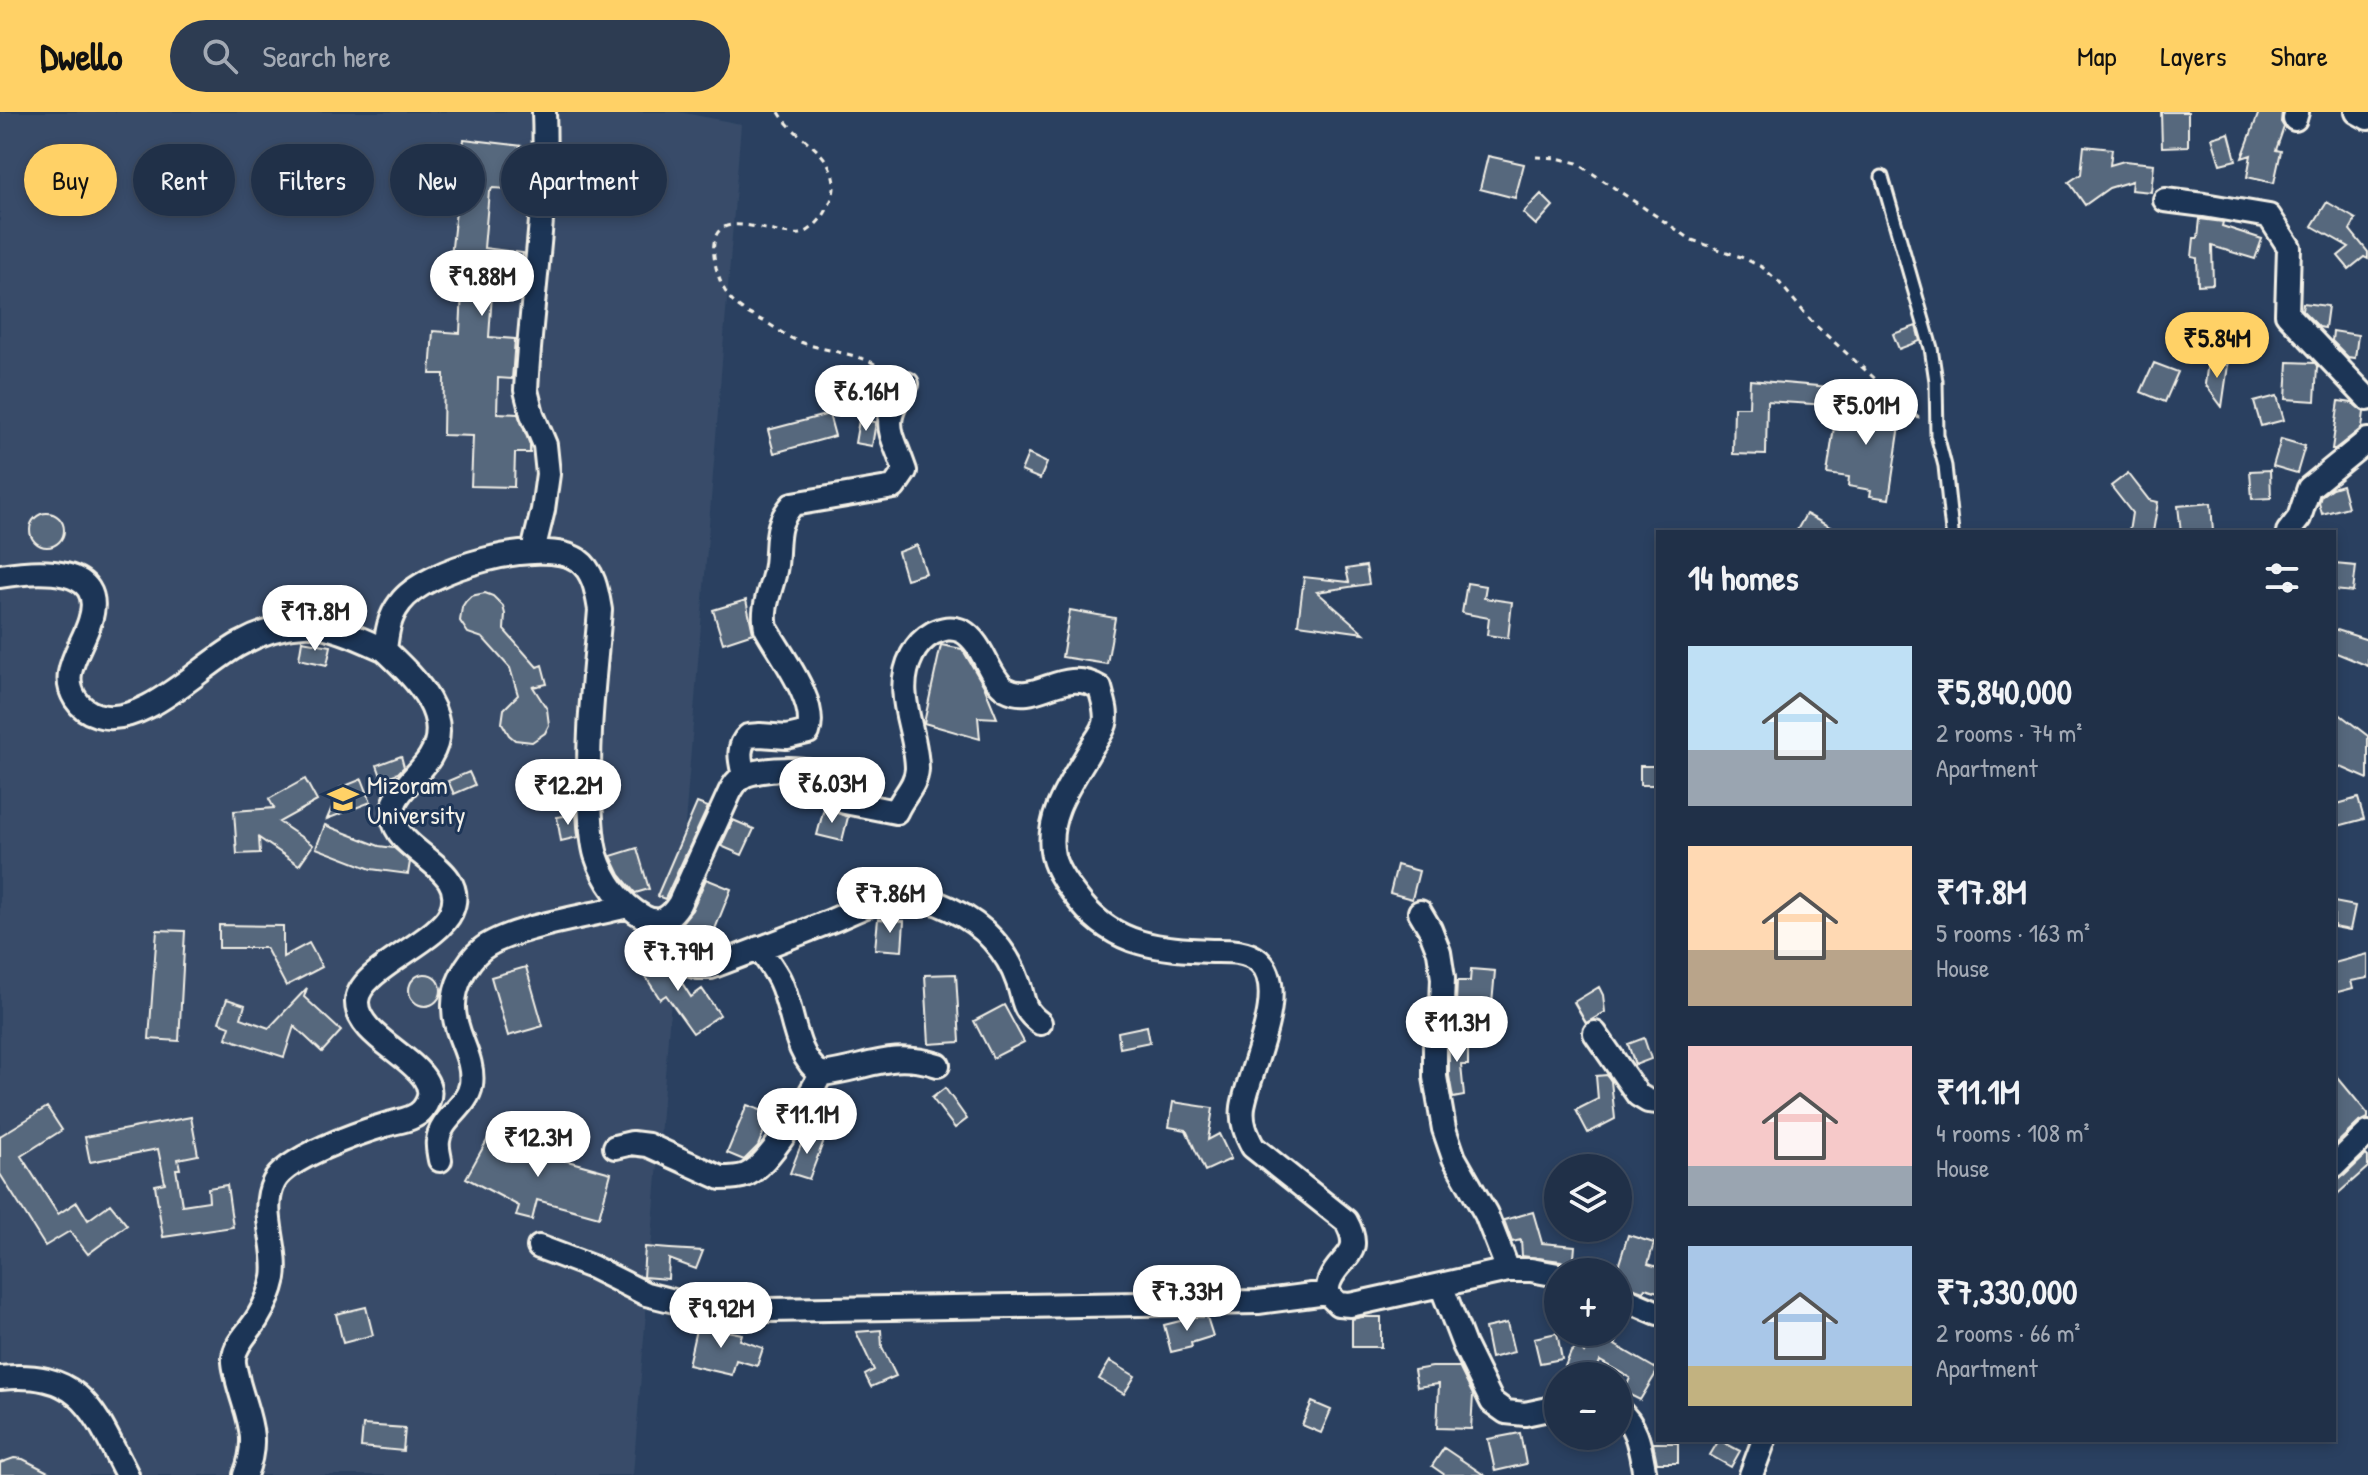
<!DOCTYPE html>
<meta charset="utf-8">
<style>
body{margin:0;font-family:"Patrick Hand",sans-serif;background:#2d3c52;color:#f1f3f6;height:100vh;display:flex;flex-direction:column;font-size:30px;white-space:nowrap}
*{box-sizing:border-box;margin:0}
p{font-size:26px;color:#a2a9b4}
.icon{flex:none;width:44px;height:44px;fill:none;stroke:currentColor;stroke-width:2;stroke-linecap:round;stroke-linejoin:round}
.map{position:relative;flex:1;overflow:hidden}
.side{position:absolute;left:1656px;top:418px;width:680px;height:912px;display:flex;flex-direction:column;background:#203048;border-radius:0px;box-shadow:0 4px 12px #0003,0 0 0 2px #3d4b60}
.side>*{flex:none}
.guide{position:absolute;left:24px;top:32px;width:760px;height:72px;display:flex;gap:16px}
.fabs{position:absolute;left:1544px;top:1042px;display:grid;gap:16px}
.fabs a{display:grid;place-items:center;width:88px;height:88px;border-radius:50%;background:#203048;box-shadow:0 4px 12px #0003,0 0 0 2px #3d4b60;font-size:40px}
.price{position:absolute;translate:-50% -68px;padding:0 18px;border-radius:28px;background:#fff;color:#222;font-size:26px;line-height:52px;filter:drop-shadow(0 2px 4px #0008)}
.price::after{content:'';position:absolute;left:50%;top:48px;width:24px;height:18px;margin-left:-12px;background:inherit;clip-path:polygon(0 0,100% 0,50% 100%)}
.price.active{background:#ffd166;color:#111}
ul{padding:0;list-style:none}
li{display:flex;align-items:center;gap:24px;height:200px;padding:0 32px}
li span{display:grid;place-items:center;flex:none;width:224px;height:160px;border-radius:0px;color:#555}
li>.icon{margin-inline-start:auto}
span .icon{width:96px;height:96px;fill:#fffc;stroke-width:1}
li b{font-size:34px}
h2{display:flex;justify-content:space-between;align-items:center;height:96px;padding:0 32px;font-size:34px}
.pill{padding:0 28px;border-radius:36px;background:#203048;box-shadow:0 4px 12px #0003,0 0 0 2px #3d4b60;font-size:28px;line-height:72px}
.pill.active{background:#ffd166;color:#111}
header{display:flex;align-items:center;gap:48px;box-sizing:border-box;height:112px;padding:0 40px;background:#ffd166;color:#111}
header strong{font-size:38px}
nav{display:flex;gap:44px;margin-inline-start:auto;font-size:28px}
.search{width:560px;height:72px;background:#2d3c52;display:flex;align-items:center;gap:20px;box-sizing:border-box;padding:0 28px;border-radius:44px;color:#a2a9b4;font-size:30px}
.map>svg:first-child{display:block}
</style>
<header>
<strong>Dwello</strong>
<div class="search"><svg class="icon" aria-label="search" viewBox="0 0 24 24"><circle cx="10" cy="10" r="6"/><path d="M15 15l6 6"/></svg>Search here</div>
<nav><a>Map</a><a>Layers</a><a>Share</a></nav>
</header>
<div class="map">
<svg width="2368" height="1363" viewBox="0 0 2368 1363">
<rect width="100%" height="100%" fill="#2a4060"/>
<filter id="ink" filterUnits="userSpaceOnUse"><feTurbulence type="fractalNoise" baseFrequency=".0125" numOctaves="2"/><feDisplacementMap in="SourceGraphic" scale="16" xChannelSelector="R" yChannelSelector="G"/><feConvolveMatrix kernelMatrix="1 2 1 2 8 2 1 2 1" color-interpolation-filters="sRGB"/></filter>
<g filter="url(#ink)">
<path fill="#374c69" d="M0,0H679L741,12L633,1363H0Z"/>
<path fill="#56677d" stroke="#f4f1e8" stroke-width="2" d="M2161,0H2188V34L2162,35Z
M2259,0H2282L2281,10L2284,15L2276,38L2281,39L2274,71L2247,65L2251,43L2242,46Z
M2229,21L2236,48L2220,52L2212,26Z
M464,27L531,35L527,78L492,76L491,79H489L484,136L523,141L516,186L492,182L489,225L515,227L512,267L498,266L497,301L518,302L530,333V341H515L514,375L471,374L473,324L443,323L444,262H430L433,219L460,221L462,178H449L452,135Z
M2084,34L2112,37L2110,53L2124,49L2154,52L2151,80L2131,78L2132,69L2109,76L2085,93L2069,70L2081,62Z
M1488,44L1524,52L1515,86L1480,77Z
M1541,82L1553,94L1536,113L1523,101Z
M2327,90L2356,107L2350,118L2368,140V147L2364,145L2349,157L2338,144L2349,135L2312,114Z
M2200,107L2223,110L2222,114L2262,127L2255,147L2212,134L2213,172L2198,173L2197,146L2192,145L2194,126H2198Z
M2303,191L2328,194L2325,216L2319,215L2302,198Z
M1916,214L1920,229L1899,237L1893,222Z
M2333,219L2358,223L2355,246L2348,245L2332,229Z
M2195,220L2206,235L2187,249L2176,235Z
M2208,250L2228,253L2222,295L2205,272Z
M2288,250L2315,251L2317,254L2315,289L2286,287Z
M2154,251L2178,260L2165,290L2141,280Z
M1750,268L1829,275L1828,293L1767,289L1766,343L1733,342L1734,295H1749Z
M2277,284L2284,308L2261,314L2254,290Z
M2339,289L2352,291L2364,300L2362,316L2335,337H2332Z
M1884,290L1903,293L1889,387L1870,384L1871,378L1848,374L1849,365L1827,362L1837,295L1859,298L1860,294L1883,297Z
M829,302L835,324L774,341L768,318Z
M859,308L876,310L872,334L855,331Z
M2281,327L2305,334L2297,361L2273,354Z
M1028,342L1047,351L1040,367L1021,359Z
M2270,358L2271,386L2252,387L2250,359Z
M2128,361L2149,388L2158,390L2153,420H2129L2132,401L2111,374Z
M2342,373L2348,395L2322,402L2319,391L2321,384L2332,376Z
M2211,391L2213,420H2181L2178,394Z
M30 418a17 17 0 1 1 34 0a17 17 0 1 1-34 0Z
M1806,402L1839,420H1796Z
M917,433L926,461L906,467L898,440Z
M2334,452L2356,454L2353,480L2334,478Z
M1366,454L1369,472L1317,480L1364,521L1298,512L1304,465L1349,470L1346,457Z
M1467,471L1486,474L1484,486L1512,490L1508,526L1487,523L1489,506L1462,501Z
M485,481L493,484L503,494L505,502L504,518L537,555L542,553L547,572L533,575L547,597L549,613L545,621L532,630L515,628L509,623L502,611L504,597L518,583L510,556L483,526L468,521L460,509L462,495L466,489L471,484Z
M746,488L753,521L723,531L713,498Z
M1070,498L1115,506L1107,552L1062,545Z
M2334,517L2368,528V554L2334,540Z
M302,529L331,534L327,553L299,547Z
M941,533L962,537L964,540L984,574L997,606L978,605L980,627L924,611Z
M2334,598L2368,624V667L2334,652Z
M401,644L404,655L398,661L382,667L377,653Z
M1640,654H1658V673H1640Z
M469,660L475,673L454,682L448,669Z
M305,667L317,689L279,710L313,733L299,753L259,726L260,741L237,742L234,699L274,696L269,687Z
M362,667L371,690L327,707L340,676Z
M2358,686L2364,707L2338,714L2334,693Z
M697,691L708,695L665,787L657,784Z
M824,696L848,705L842,729L817,723Z
M576,702L578,725L561,729L557,705Z
M733,708L754,717L742,743L721,734Z
M325,713L379,734L394,736L410,750L408,762L371,757L316,736Z
M637,736L649,777L635,781L620,763L611,744Z
M1397,753L1419,759L1412,787L1390,781Z
M706,767L731,777L709,832L690,825L682,810L692,798Z
M2334,790L2355,794L2350,818L2334,815Z
M878,807L904,809L902,839L875,837Z
M219,813L283,814V845L309,831L322,855L286,874L266,836H219Z
M157,818L185,819L179,929L149,927Z
M661,838L691,885L702,877L720,903L693,921L666,883L660,887L638,853Z
M2368,842V866L2351,869L2353,876L2334,881V851Z
M526,855L543,914L508,924L491,865Z
M1471,857L1495,859L1489,925L1464,923L1467,892H1456L1457,869H1470Z
M409 878a16 16 0 1 1 32 0a16 16 0 1 1-32 0Z
M956,862L960,930L929,932L925,863Z
M1599,875L1603,883L1605,900L1586,911L1574,890Z
M307,876L304,885L341,919L322,940L294,914L284,945L226,926L230,914L219,910L227,887L245,893L241,906L269,916Z
M1004,893L1024,930L993,946L974,909Z
M1453,913H1456L1459,935H1468V953H1461L1464,984L1453,986L1449,964V935Z
M1147,914L1150,930L1120,936L1118,920Z
M1644,926L1651,947L1635,953L1628,932Z
M2334,961L2368,1002V1006L2358,1011L2334,1034Z
M1607,963L1611,969L1615,1007L1588,1021L1576,998L1598,987L1596,964Z
M945,976L967,1007L955,1016L932,986Z
M1173,990L1213,996L1208,1028L1219,1022L1231,1047L1205,1059L1186,1018L1169,1015Z
M747,993L771,1002L758,1034L744,1048L727,1041Z
M47,995L62,1018L21,1044L58,1102L77,1090L88,1108L110,1092L127,1113L88,1142L70,1119L45,1134L0,1062V1024Z
M191,1005L198,1043L178,1047L180,1057H176L182,1093L209,1089L208,1076L227,1073L233,1115L163,1125L155,1073L165,1071L158,1037L90,1050L85,1025Z
M806,1020L824,1028L809,1067L790,1061Z
M490,1023L512,1035L516,1028L530,1036L554,1042L553,1045L611,1061L599,1105L537,1088L532,1108L516,1104L519,1094L466,1066Z
M2366,1043L2368,1045V1055L2334,1085V1068L2344,1064Z
M1533,1100L1542,1131L1575,1134L1574,1146L1607,1158V1160H1571L1568,1153L1561,1149L1522,1144L1521,1128L1512,1130L1504,1108Z
M1628,1123L1654,1131L1648,1152L1658,1155V1180L1645,1176L1643,1179L1618,1170V1155Z
M645,1135L670,1137L703,1139L696,1157L669,1147L668,1167L643,1165Z
M366,1195L373,1223L343,1231L336,1202Z
M1618,1199L1630,1204L1615,1233L1658,1258L1640,1288L1624,1280L1630,1266L1600,1249L1594,1264H1561L1571,1240L1579,1234L1584,1241L1595,1220H1618Z
M1187,1205H1207L1213,1224L1191,1231L1192,1235L1171,1240L1164,1213L1188,1207Z
M1362,1205H1381V1235H1352V1207Z
M1507,1211L1514,1240L1491,1246L1485,1216Z
M697,1213L742,1222L740,1228L763,1236L757,1254L736,1248L732,1263L688,1253Z
M881,1218L882,1235L896,1264L871,1275L865,1263L874,1258L856,1220Z
M1557,1221L1562,1247L1540,1251L1534,1226Z
M1110,1249L1135,1264L1124,1282L1099,1267Z
M1432,1255H1459L1473,1283L1471,1317L1437,1316L1439,1272L1417,1275L1414,1258Z
M1312,1290L1331,1298L1321,1321L1302,1313Z
M363,1313L405,1316L403,1339L361,1335Z
M1520,1321L1526,1352L1495,1359L1488,1327Z
M1719,1328L1740,1339L1731,1355L1710,1343Z
M1653,1331H1678V1351H1657Z
M1444,1336L1484,1363H1445L1432,1354Z
M14,1346L23,1347L54,1363H0V1351Z"/>
<g fill="none" stroke-linecap="round" stroke-linejoin="round">
<g stroke="#f4f1e8" stroke-width="17">
<path id="service" d="M1882,65L1931,236L1936,269L1937,323L1945,354L1952,420"/>
</g>
<g stroke="#f4f1e8" stroke-width="28">
<path id="minor" d="M2357,0L2368,6
M2295,7L2297,0
M2165,88L2204,93L2269,104L2289,135L2287,202L2368,287
M2288,420L2299,406L2309,376L2368,328
M533,439L543,398L548,362L545,333L532,302L526,278C531,185 548,93 544,0
M0,464C36,458 108,452 90,509C85,526 73,543 70,561C67,580 79,598 97,603C142,618 202,552 240,532C260,521 282,514 304,513C328,511 363,528 385,538
M744,664C741,650 736,635 748,624L760,623L787,625L808,620C819,591 780,542 766,516C761,492 773,476 776,453C779,427 774,413 793,392L894,375L905,359C890,315 880,313 907,272
M1420,800L1430,817L1439,840L1443,866L1442,892L1435,934V965L1444,1017L1454,1046L1486,1102L1508,1158
M665,807L688,852L698,855H711C751,840 791,825 831,809C853,800 876,787 900,785C931,783 973,805 993,828C1003,839 1013,855 1018,870C1025,890 1021,896 1040,911
M759,836C766,847 775,858 780,869C794,898 793,943 821,962C867,957 889,938 938,953
M1595,921L1638,983L1648,989L1658,990
M615,1035L632,1031L648,1033L721,1066C730,1066 738,1066 746,1063C771,1052 807,987 821,962
M440,1048C439,1042 437,1035 438,1029C440,1006 467,996 471,973C475,945 454,923 454,896C453,875 466,850 482,837C510,815 591,804 628,794
M2334,1054L2368,1021
M539,1135L592,1155L646,1182L715,1199L1258,1190L1327,1181
M1441,1173L1464,1233L1492,1290L1506,1300L1525,1302L1558,1295
M1618,1184L1658,1201
M0,1266C83,1258 94,1300 127,1363
M1618,1298C1639,1315 1640,1338 1645,1363
M245,1363C260,1325 248,1307 238,1270C237,1263 233,1253 234,1246C235,1231 251,1218 258,1205C266,1192 271,1180 274,1166C279,1135 259,1099 274,1070C286,1046 358,1021 385,1013C397,1009 415,1008 423,997C455,956 356,932 357,890C357,858 437,831 451,800C471,755 398,743 393,705C391,692 399,682 407,673C414,664 424,655 430,645C456,603 412,564 385,538C387,520 389,505 400,491C424,457 542,424 578,448C594,459 597,480 600,498C595,561 586,625 590,688C591,706 591,726 596,743C604,768 620,792 644,805C660,813 670,806 679,792L730,680C733,674 736,669 742,665C758,656 810,653 825,665C833,671 839,683 845,690L896,700C902,685 916,674 917,657C917,617 892,582 912,543C916,535 924,526 933,521C942,517 951,514 962,519C984,531 988,566 1006,577C1037,594 1062,553 1100,576C1103,588 1108,600 1105,612C1103,619 1097,627 1093,633C1074,667 1044,703 1053,744C1057,761 1070,777 1081,791C1116,834 1160,837 1212,839C1228,839 1246,838 1259,849C1291,878 1248,960 1243,995C1241,1010 1246,1022 1253,1035L1346,1109C1365,1143 1341,1143 1330,1168C1328,1172 1328,1177 1327,1181L1338,1192L1350,1193L1508,1158H1531L1558,1163
M1751,1363L1764,1328"/>
</g>
<path stroke="#f4f1e8" stroke-width="3" stroke-dasharray="6 6" stroke-linecap="butt" d="M779,0C794,27 830,36 834,70C835,82 830,93 823,104C817,111 810,120 800,122C772,126 708,87 714,144C716,161 723,181 736,193C746,202 756,205 767,211C776,216 784,223 793,227C815,237 841,239 864,247C873,250 882,257 890,262
M1536,45L1557,46L1577,51L1692,128L1741,145L1762,155L1778,169L1813,211L1923,310"/>
<use href="#service" stroke="#1d3557" stroke-width="11"/>
<use href="#minor" stroke="#1d3557" stroke-width="22"/>
</g>
</g>
<defs>
<g id="university-bare" transform="scale(2.4)"><path d="M0-5L7-2L0 1L-7-2ZM-4 1L0 2.5L4 1V4Q0 6-4 4Z" fill="#ffd166" stroke="#1d3557" stroke-width="2.5" paint-order="stroke"/></g>
</defs>
<g fill-rule="evenodd">
<use href="#university-bare" x="343" y="687"/>
</g>
<g text-anchor="middle" dominant-baseline="central" stroke-width="6" stroke-linejoin="round" paint-order="stroke">
<g font-size="26" fill="#f4f1e8" stroke="#1d3557" text-anchor="start">
<text x="367" y="672">Mizoram<tspan x="367" dy="30">University</tspan></text>
</g>
</g>
</svg>
<div class="fabs">
<a><svg class="icon" aria-label="layers" viewBox="0 0 24 24"><path d="M12 4l9 5-9 5-9-5zM3 14l9 5 9-5"/></svg></a>
<a>+</a>
<a>−</a>
</div>
<b class="price" style="left:482px;top:206px">₹9.88M</b>
<b class="price active" style="left:2217px;top:268px">₹5.84M</b>
<b class="price" style="left:866px;top:321px">₹6.16M</b>
<b class="price" style="left:1866px;top:335px">₹5.01M</b>
<b class="price" style="left:315px;top:541px">₹17.8M</b>
<b class="price" style="left:832px;top:713px">₹6.03M</b>
<b class="price" style="left:568px;top:715px">₹12.2M</b>
<b class="price" style="left:890px;top:823px">₹7.86M</b>
<b class="price" style="left:678px;top:881px">₹7.79M</b>
<b class="price" style="left:1457px;top:952px">₹11.3M</b>
<b class="price" style="left:807px;top:1044px">₹11.1M</b>
<b class="price" style="left:538px;top:1067px">₹12.3M</b>
<b class="price" style="left:1187px;top:1221px">₹7.33M</b>
<b class="price" style="left:721px;top:1238px">₹9.92M</b>
<div class="guide">
<a class="pill active">Buy</a>
<a class="pill">Rent</a>
<a class="pill">Filters</a>
<a class="pill">New</a>
<a class="pill">Apartment</a>
</div>
<section class="side">
<h2>14 homes<svg class="icon" aria-label="filters" viewBox="0 0 24 24"><path d="M4 7h16M4 17h16"/><circle cx="9" cy="7" r="2"/><circle cx="15" cy="17" r="2"/></svg></h2>
<ul>
<li><span style="background:linear-gradient(#bfe0f5 65%,#9aa5b1 0)"><svg class="icon" aria-label="home" viewBox="0 0 24 24"><path d="M3 11l9-7 9 7M6 9v11h12V9"/></svg></span><div><b>₹5,840,000</b><p>2 rooms · 74 m²</p><p>Apartment</p></div></li>
<li><span style="background:linear-gradient(#ffd9b3 65%,#b9a48a 0)"><svg class="icon" aria-label="home" viewBox="0 0 24 24"><path d="M3 11l9-7 9 7M6 9v11h12V9"/></svg></span><div><b>₹17.8M</b><p>5 rooms · 163 m²</p><p>House</p></div></li>
<li><span style="background:linear-gradient(#f6c9c9 75%,#9aa5b1 0)"><svg class="icon" aria-label="home" viewBox="0 0 24 24"><path d="M3 11l9-7 9 7M6 9v11h12V9"/></svg></span><div><b>₹11.1M</b><p>4 rooms · 108 m²</p><p>House</p></div></li>
<li><span style="background:linear-gradient(#a9c7e8 75%,#c2b280 0)"><svg class="icon" aria-label="home" viewBox="0 0 24 24"><path d="M3 11l9-7 9 7M6 9v11h12V9"/></svg></span><div><b>₹7,330,000</b><p>2 rooms · 66 m²</p><p>Apartment</p></div></li>
</ul>
</section>
</div>
